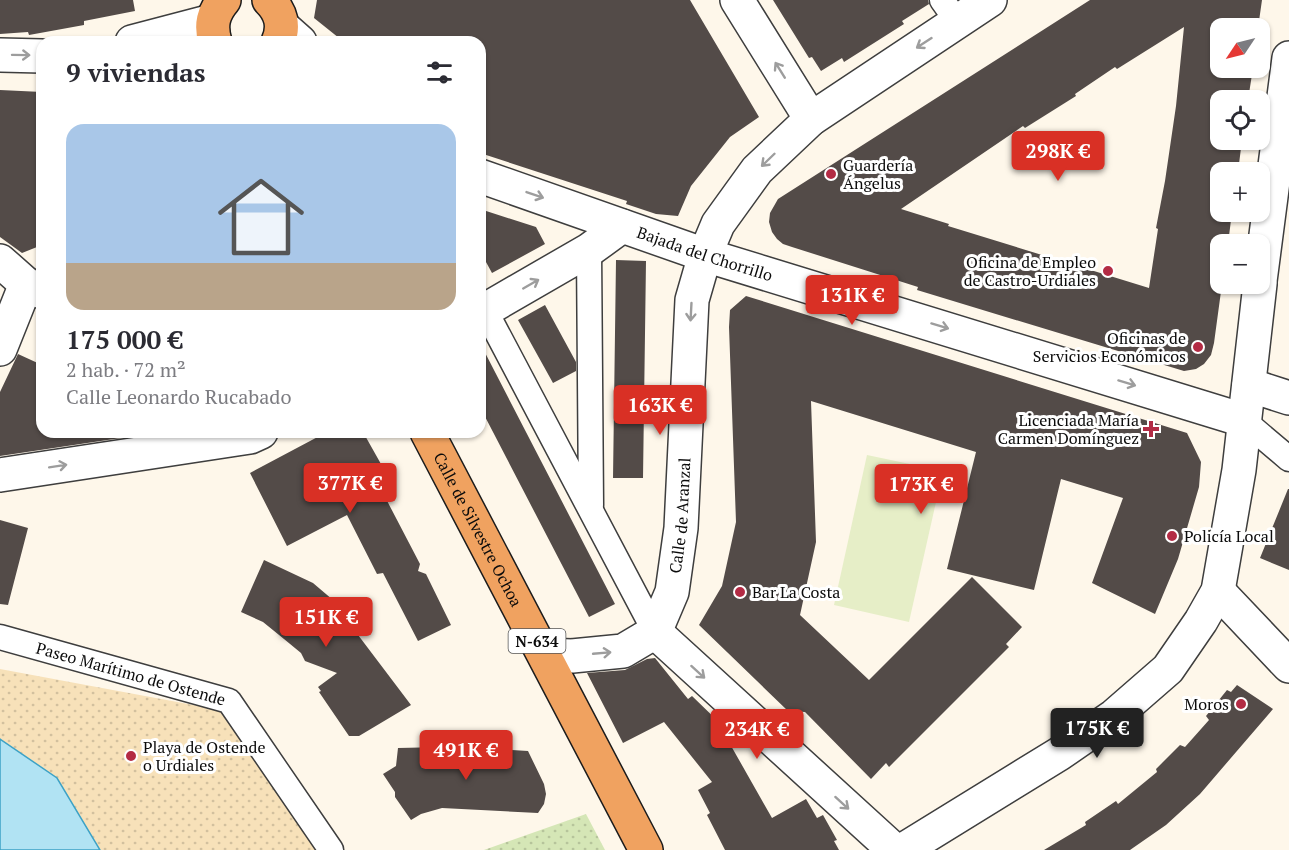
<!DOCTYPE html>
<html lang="es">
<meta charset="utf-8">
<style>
body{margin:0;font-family:"PT Serif",serif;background:#f7f7f7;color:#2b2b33;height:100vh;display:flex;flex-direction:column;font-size:22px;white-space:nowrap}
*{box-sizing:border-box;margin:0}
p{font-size:20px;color:#7c7c81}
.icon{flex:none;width:33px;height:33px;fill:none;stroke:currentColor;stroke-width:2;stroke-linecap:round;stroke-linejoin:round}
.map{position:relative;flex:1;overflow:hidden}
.drawer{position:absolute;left:36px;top:36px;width:450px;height:402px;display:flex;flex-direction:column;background:#fff;border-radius:18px;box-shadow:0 2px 4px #0004}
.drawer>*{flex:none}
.needle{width:39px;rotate:235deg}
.fabs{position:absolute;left:1210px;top:18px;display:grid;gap:12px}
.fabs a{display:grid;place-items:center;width:60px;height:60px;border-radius:12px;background:#fff;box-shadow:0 2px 4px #0004;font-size:30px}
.price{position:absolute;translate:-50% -51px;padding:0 14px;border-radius:6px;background:#d93025;color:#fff;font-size:20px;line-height:39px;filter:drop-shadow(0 2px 3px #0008)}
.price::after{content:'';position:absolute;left:50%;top:36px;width:18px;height:14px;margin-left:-9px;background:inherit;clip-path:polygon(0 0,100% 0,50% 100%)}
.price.selected{background:#222;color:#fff}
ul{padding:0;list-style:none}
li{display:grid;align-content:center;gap:12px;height:318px;padding:0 30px}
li+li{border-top:2px solid #e1e1e2}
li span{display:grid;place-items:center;height:186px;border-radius:18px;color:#555}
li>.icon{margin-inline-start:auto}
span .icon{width:108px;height:108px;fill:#fffc;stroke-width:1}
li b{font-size:26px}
h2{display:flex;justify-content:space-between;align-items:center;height:72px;padding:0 30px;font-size:26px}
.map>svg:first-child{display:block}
</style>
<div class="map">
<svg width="1289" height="850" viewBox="0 0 1289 850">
<defs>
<pattern id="sand-dots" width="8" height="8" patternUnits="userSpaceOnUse" patternTransform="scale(1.5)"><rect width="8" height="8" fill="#f7e1b9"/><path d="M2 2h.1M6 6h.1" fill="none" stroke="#d2c09e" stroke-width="1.8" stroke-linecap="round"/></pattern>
<pattern id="park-dots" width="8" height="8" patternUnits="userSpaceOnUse" patternTransform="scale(1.5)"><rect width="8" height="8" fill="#d5e6b6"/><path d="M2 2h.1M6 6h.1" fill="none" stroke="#b6c49b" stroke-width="1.8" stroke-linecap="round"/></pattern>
</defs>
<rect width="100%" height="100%" fill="#fef7ea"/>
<path fill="url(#sand-dots)" d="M0,669L231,712L324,850H41L0,800Z"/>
<path fill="url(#park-dots)" d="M586,814L605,850H484Z"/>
<path fill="#e6eec7" d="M867,455L943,471L909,622L834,605Z"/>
<path fill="#b1e3f3" stroke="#3ca2c6" stroke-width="1.5" d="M0,739L57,778L100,850H0Z"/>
<path fill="#534b48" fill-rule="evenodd" d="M0,0H133L135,11L84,21V25L29,35L28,32L0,34Z
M317,0H690L759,117L730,137L691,186L678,216L656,214L626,204L627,201L480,153V42H344L314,18Z
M773,0H928L929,4L902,21L904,24L844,62L842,58L821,71L812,57L809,58Z
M1090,0H1262L1258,28H1221V68H1253L1248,100H1221V140H1242L1238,172H1221V212H1232L1228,244H1221L1222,284L1214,343L1211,355L1204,364L1196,369L1184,371L917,290L918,287L792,247L783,244L777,239L772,232L769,222L770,213L778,199ZM1184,27L1176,106L1165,181L1156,228L1158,229L1149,288L948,226L949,224L901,209L1023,126L1025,128L1076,96L1075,94L1115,67L1117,69Z
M0,90L42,92V245L22,253L0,237Z
M480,209L536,227L545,244L492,273L480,251Z
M616,260L646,261L643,478H613Z
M746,296L1187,433L1201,462L1199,487L1178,559L1155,614L1092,583L1123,498L1061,479L1034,590L947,569L976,452L811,401L816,542L800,615L869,680L972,577L1022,627L1006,644L1009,647L889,767L886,763L871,779L805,712L788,711L699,625L722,586L736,522L729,327L730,310Z
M545,305L576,362V371L553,383L518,320Z
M480,343L615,604L589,617L480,407Z
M18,354L42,365V432H133L134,436L0,456V392Z
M327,432H363L395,489L384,495L420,564L418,571L426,574L451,625L418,641L383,573L377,574L347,515L287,546L250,473Z
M1288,489H1289V570L1260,558Z
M0,520L28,528L8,605L0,604Z
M264,560L313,583L333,600L351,621L349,623L411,705L359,736H349L319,692L321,691L318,687L337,673L305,661L301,653L284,639L263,622L241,612Z
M655,658L688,699L692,696L724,727L723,729L729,734L726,737L772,818L806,799L817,818L823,815L837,840L834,841L839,850H725L707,815L710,813L698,790L712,782L664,722L623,743L587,673L625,670L647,659Z
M1237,685L1273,709L1200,794L1166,825L1130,850H1044L1086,825L1085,822L1116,801L1118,804L1157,772L1156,769L1180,745L1185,747L1209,720L1206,716L1227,690L1231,692Z
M443,747L458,766L469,759L463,747L528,751L544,784L546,794L544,804L538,813L442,808L421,814L411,820L395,797V792L383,774L396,766L398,748Z"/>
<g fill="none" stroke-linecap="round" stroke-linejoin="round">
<g stroke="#3e3e3e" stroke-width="27">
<g id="pedestrian">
<path d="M942,0L957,21"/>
<path d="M589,250L591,505"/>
<path d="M485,310L655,632"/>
<path d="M1243,420L1289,459"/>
<path id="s1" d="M0,637L229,701L331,850"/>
</g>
</g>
<g stroke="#3e3e3e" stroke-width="36">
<g id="minor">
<path d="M737,0L811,119"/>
<path d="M282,26L300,42"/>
<path d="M132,42L212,21"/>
<path d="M0,55L42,56"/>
<path id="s2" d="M480,176L705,255L1243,420"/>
<path d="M0,261L26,284L42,292"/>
<path d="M1260,281L1289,58"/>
<path d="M480,313L589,250L622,226"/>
<path d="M0,349L26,284"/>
<path d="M1249,385L1289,398"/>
<path d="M0,475L250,437L261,432"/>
<path d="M1218,591L1289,666"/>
<path d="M655,632L894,850"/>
<path id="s3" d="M545,655L572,656L623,651L655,632L672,592L681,528L692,300L705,255L718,224L757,170L811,119L990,0"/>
<path d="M903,850L1059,754L1114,716L1168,669L1201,621L1218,591L1239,470L1260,284"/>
</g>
</g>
<g stroke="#1c1c1c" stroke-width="36">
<g id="trunk">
<path d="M269,0C281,12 285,26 278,42"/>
<path d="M215,42C210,25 213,13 224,0"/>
<path id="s4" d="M427,432L646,850"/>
</g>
</g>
<use href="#pedestrian" stroke="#fff" stroke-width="24"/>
<use href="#minor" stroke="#fff" stroke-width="33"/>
<use href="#trunk" stroke="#f0a260" stroke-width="33"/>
</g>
<defs><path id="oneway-shaft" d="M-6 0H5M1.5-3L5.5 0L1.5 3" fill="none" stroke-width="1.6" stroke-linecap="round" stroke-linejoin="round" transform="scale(1.5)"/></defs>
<g stroke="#9d9d9d">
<use href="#oneway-shaft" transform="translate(924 43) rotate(147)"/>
<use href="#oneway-shaft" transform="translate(21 55) rotate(1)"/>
<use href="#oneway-shaft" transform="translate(780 70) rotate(-122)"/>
<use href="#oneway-shaft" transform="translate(768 160) rotate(136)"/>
<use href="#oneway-shaft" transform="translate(535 195) rotate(19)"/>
<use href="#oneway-shaft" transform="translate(531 284) rotate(-30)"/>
<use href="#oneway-shaft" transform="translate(691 312) rotate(93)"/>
<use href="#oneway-shaft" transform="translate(940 326) rotate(17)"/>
<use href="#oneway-shaft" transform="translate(1127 383) rotate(17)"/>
<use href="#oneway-shaft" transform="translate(58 466) rotate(-9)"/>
<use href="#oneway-shaft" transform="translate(602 653) rotate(-5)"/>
<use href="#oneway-shaft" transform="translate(698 672) rotate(42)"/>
<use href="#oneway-shaft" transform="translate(842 803) rotate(42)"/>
</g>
<g fill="#b32b44" stroke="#fff" stroke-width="2">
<circle cx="831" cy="174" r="6"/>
<circle cx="1108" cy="271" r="6"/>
<circle cx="1198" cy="347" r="6"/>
<path d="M1148 420h6v6h6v6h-6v6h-6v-6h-6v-6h6z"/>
<circle cx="1172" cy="536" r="6"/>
<circle cx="740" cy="592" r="6"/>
<circle cx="1241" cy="704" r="6"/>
<circle cx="131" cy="756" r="6"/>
</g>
<g text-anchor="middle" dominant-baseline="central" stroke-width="6" stroke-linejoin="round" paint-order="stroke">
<rect fill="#fff" stroke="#545454" stroke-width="1.5" x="508.5" y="629" width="57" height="24" rx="4.5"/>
<g font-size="15" font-weight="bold" fill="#0b0b0b">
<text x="537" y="641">N-634</text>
</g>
<g font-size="16" fill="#0b0b0b" stroke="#fff" text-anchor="start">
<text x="843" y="165">Guardería<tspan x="843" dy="18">Ángelus</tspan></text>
<text x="1096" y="262" text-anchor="end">Oficina de Empleo<tspan x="1096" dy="18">de Castro-Urdiales</tspan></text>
<text x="1186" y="338" text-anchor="end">Oficinas de<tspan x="1186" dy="18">Servicios Económicos</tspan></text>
<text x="1139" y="420" text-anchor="end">Licenciada María<tspan x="1139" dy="18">Carmen Domínguez</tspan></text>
<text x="1184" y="536">Policía Local</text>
<text x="752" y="592">Bar La Costa</text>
<text x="1229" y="704" text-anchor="end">Moros</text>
<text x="143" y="747">Playa de Ostende<tspan x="143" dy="18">o Urdiales</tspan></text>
</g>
<g font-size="16" fill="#0b0b0b" stroke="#fff">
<text stroke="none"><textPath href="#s2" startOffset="238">Bajada del Chorrillo</textPath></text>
<text stroke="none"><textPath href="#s3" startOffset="236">Calle de Aranzal</textPath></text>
<text stroke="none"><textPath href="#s4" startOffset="110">Calle de Silvestre Ochoa</textPath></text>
<text stroke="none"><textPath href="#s1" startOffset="136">Paseo Marítimo de Ostende</textPath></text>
</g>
</g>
</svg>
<div class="fabs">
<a><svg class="needle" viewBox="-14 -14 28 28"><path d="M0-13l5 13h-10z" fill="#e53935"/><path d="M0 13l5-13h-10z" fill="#7c7c81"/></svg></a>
<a><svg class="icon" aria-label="locate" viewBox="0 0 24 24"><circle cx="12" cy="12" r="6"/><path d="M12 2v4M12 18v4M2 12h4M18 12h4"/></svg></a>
<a>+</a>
<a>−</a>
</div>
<b class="price" style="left:1058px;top:182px">298K €</b>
<b class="price" style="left:852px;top:326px">131K €</b>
<b class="price" style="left:660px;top:436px">163K €</b>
<b class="price" style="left:350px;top:514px">377K €</b>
<b class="price" style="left:921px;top:515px">173K €</b>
<b class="price" style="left:326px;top:648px">151K €</b>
<b class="price selected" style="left:1097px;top:759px">175K €</b>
<b class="price" style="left:757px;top:760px">234K €</b>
<b class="price" style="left:466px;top:781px">491K €</b>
<section class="drawer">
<h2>9 viviendas<svg class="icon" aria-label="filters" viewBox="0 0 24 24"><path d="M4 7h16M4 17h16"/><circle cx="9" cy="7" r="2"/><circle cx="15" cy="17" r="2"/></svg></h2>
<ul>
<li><span style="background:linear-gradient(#a9c7e8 75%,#b9a48a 0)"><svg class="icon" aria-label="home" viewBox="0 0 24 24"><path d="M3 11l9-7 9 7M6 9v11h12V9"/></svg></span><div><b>175 000 €</b><p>2 hab. · 72 m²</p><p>Calle Leonardo Rucabado</p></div></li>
</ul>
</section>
</div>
